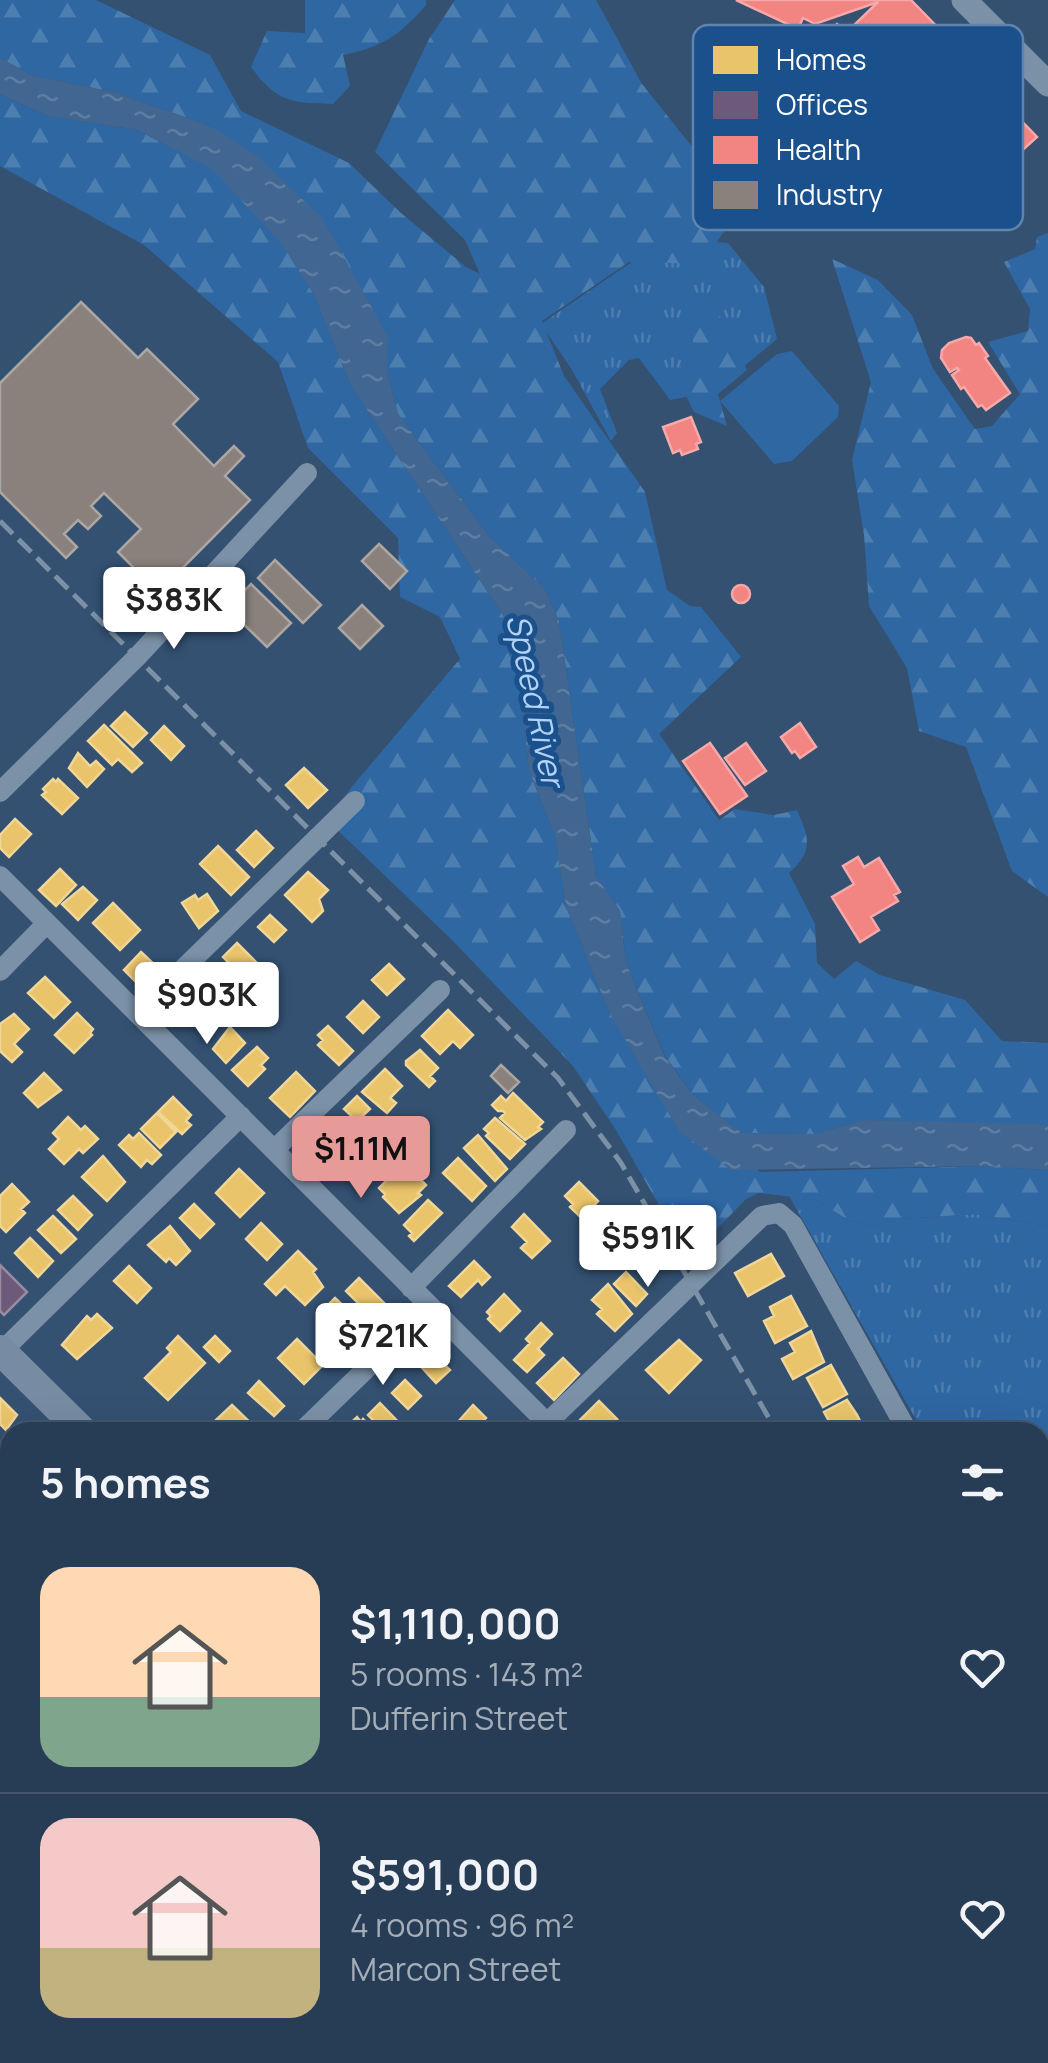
<!DOCTYPE html>
<meta charset="utf-8">
<style>
body{margin:0;font-family:Manrope,sans-serif;background:#334860;color:#f1f3f6;height:100vh;display:flex;flex-direction:column;font-size:38px;white-space:nowrap}
*{box-sizing:border-box;margin:0}
p{font-size:32px;color:#a4aeb9}
.icon{flex:none;width:55px;height:55px;fill:none;stroke:currentColor;stroke-width:2;stroke-linecap:round;stroke-linejoin:round}
.map{position:relative;flex:1;overflow:hidden}
.drawer{position:absolute;left:0px;top:1422px;width:1050px;height:642px;display:flex;flex-direction:column;background:#273d56;border-radius:30px 30px 0 0;box-shadow:0 10px 40px #0002,0 0 0 2px #43566c}
.drawer>*{flex:none}
.price{position:absolute;translate:-50% -85px;padding:0 22px;border-radius:10px;background:#fff;color:#222;font-size:32px;line-height:65px;filter:drop-shadow(0 2px 5px #0008)}
.price::after{content:'';position:absolute;left:50%;top:60px;width:30px;height:22px;margin-left:-15px;background:inherit;clip-path:polygon(0 0,100% 0,50% 100%)}
.price.active{background:#e69b98;color:#111}
ul{padding:0;list-style:none}
li{display:flex;align-items:center;gap:30px;height:250px;padding:0 40px}
li+li{border-top:2px solid #43566c}
li span{display:grid;place-items:center;flex:none;width:280px;height:200px;border-radius:30px;color:#555}
li>.icon{margin-inline-start:auto}
span .icon{width:120px;height:120px;fill:#fffc;stroke-width:1}
li b{font-size:42px}
h2{display:flex;justify-content:space-between;align-items:center;height:120px;padding:0 40px;font-size:42px}
.map>svg:first-child{display:block}
</style>
<div class="map">
<svg width="1048" height="2063" viewBox="0 0 1048 2063">
<defs>
<pattern id="grass-tufts" width="24" height="20" patternUnits="userSpaceOnUse" patternTransform="scale(2.5)"><rect width="24" height="20" fill="#2e67a2"/><path d="M3 7l-1-3M5 7V3M7 7l1-3M15 17l-1-3M17 17v-4M19 17l1-3" fill="none" stroke="#4d7eb0"/></pattern>
<pattern id="forest-firs" width="22" height="20" patternUnits="userSpaceOnUse" patternTransform="scale(2.5)"><rect width="22" height="20" fill="#2e67a2"/><path d="M5 1l3.5 6h-7zM16 11l3.5 6h-7z" fill="#4d7eb0"/></pattern>
<pattern id="water-ripples" width="26" height="14" patternUnits="userSpaceOnUse" patternTransform="scale(2.5)"><rect width="26" height="14" fill="#406691"/><path d="M2 4q2-2 4 0t4 0M15 11q2-2 4 0t4 0" fill="none" stroke="#5d7da2"/></pattern>
</defs>
<rect width="100%" height="100%" fill="#345172"/>
<path fill="url(#grass-tufts)" d="M715,242L728,243L764,287L777,339L713,392L670,400L639,358L629,360L600,389L617,433L611,441L572,370L541,324L645,253Z
M789,1196L816,1200L850,1221L872,1225L902,1219L975,1214L1048,1226V1506L1040,1510V1432H923Z"/>
<path fill="url(#forest-firs)" d="M0,0H96L210,55L241,111L349,163L401,213L466,267L480,274L465,240L375,152L429,39L455,0H596L642,84L698,154L732,191L723,208L731,222L701,264L629,262L542,321L564,376L645,492L667,590L690,606L701,607L741,657L659,734L719,820L735,809L774,815L797,810C809,837 814,851 789,873L815,924L817,963L834,979L856,961L880,975L965,1000L1002,1041L1048,1043V1126L865,1120L814,1134L742,1133L693,1095L665,1056L626,963L620,911L596,876L559,621L545,589L489,536L398,414L387,371V337L210,126L117,93L31,75L0,58Z
M305,0H426V5C400,35 383,47 343,55L350,86L333,104C291,103 277,102 251,67L267,31L305,33Z
M0,94L48,116L137,130L213,169L282,243L313,293L350,384L514,632L529,770L555,837L566,906L609,1012L760,1172L984,1166L1048,1170V1226L975,1214L902,1219L872,1225L850,1221L816,1200L759,1193L746,1199L707,1239L682,1245L616,1130L573,1066L450,938L328,821L350,789L460,659L440,617L400,597L398,538L308,448L278,362L144,245L0,166Z
M1048,233V897L1012,871L966,747L919,731L907,668L869,606L864,535L852,460L871,382L832,259L878,280L912,315L933,369L975,429L992,426L1020,394L988,342L1028,331L1030,309L1004,262L1035,249L1037,237Z
M697,315L720,316L747,370L718,394L727,426L694,412L675,373L696,348L687,329L691,319Z"/>
<path fill="#2e67a2" d="M792,351L839,406L838,417L792,461L774,464L720,401L777,354Z"/>
<path fill="url(#water-ripples)" d="M0,58L31,75L117,93L210,126L256,155L323,219L388,337L387,371L398,414L489,536L545,589L559,621L596,876L620,911L626,963L665,1057L693,1095L742,1133L814,1134L865,1120L1039,1124L1048,1126V1170L984,1166L731,1170L679,1131L609,1012L566,906L555,837L529,770L514,632L350,384L313,293L282,244L212,169L137,130L48,116L0,94Z"/>
<path fill="#e9c46a" stroke="#f0d697" stroke-width="2.5" d="M125,712L147,733L133,747L111,726Z
M104,725L142,763L132,772L118,759L112,765L88,741Z
M164,726L184,746L171,760L151,740Z
M78,753L90,766L96,761L104,769L87,787L69,768Z
M304,768L327,790L308,808L286,785Z
M53,779L56,782L58,779L78,798L62,814L42,795L46,792L43,789Z
M15,819L31,834L9,857L0,848V835Z
M256,831L273,848L254,867L237,850Z
M218,846L249,877L231,895L200,864Z
M60,869L76,885L56,906L39,890Z
M308,872L328,890L319,899L323,911L312,922L285,895Z
M83,887L97,900L78,920L62,904Z
M207,894L218,911L199,928L182,903L195,895L198,900Z
M113,903L140,930L120,950L93,923Z
M270,915L286,930L274,942L258,927Z
M237,943L265,971L258,979L250,971L244,978L223,957Z
M141,952L160,970L142,988L124,970Z
M389,964L404,979L387,995L372,980Z
M222,965L240,983L227,996L224,993L217,999L202,984Z
M45,977L70,1002L54,1018L28,993Z
M363,1001L379,1017L363,1033L347,1017Z
M448,1010L473,1035L460,1048L453,1041L440,1054L422,1036Z
M77,1013L93,1029L90,1033L92,1035L74,1053L55,1035Z
M14,1014L29,1029L14,1044L22,1052L12,1062L0,1051V1024Z
M328,1026L353,1051L339,1065L318,1045L323,1040L318,1035Z
M230,1027L245,1043L226,1063L213,1049Z
M257,1047L268,1058L261,1065L265,1069L248,1086L232,1070Z
M420,1050L438,1068L430,1076L435,1081L429,1087L406,1065V1061Z
M385,1069L402,1086L390,1098L396,1103L387,1113L362,1092Z
M296,1072L315,1091L290,1117L270,1098Z
M44,1073L61,1090L38,1107L24,1093Z
M513,1093L543,1122L538,1127L541,1129L525,1140L500,1118L505,1113L503,1111H498L492,1105L501,1096L506,1101Z
M357,1096L370,1109L357,1121L344,1109Z
M173,1097L191,1115L186,1121L191,1125L182,1134L158,1112Z
M157,1113L176,1132L160,1148L141,1129Z
M68,1117L81,1130L85,1126L98,1139L83,1153L79,1149L64,1164L49,1149L59,1139L53,1133Z
M335,1118L344,1128L338,1134L344,1140L328,1155L321,1148L317,1152L309,1144Z
M495,1118L525,1144L510,1159L486,1136L489,1133L484,1129Z
M139,1133L161,1155L152,1164L147,1160L141,1167L119,1145L129,1135L133,1139Z
M478,1135L507,1169L495,1181L464,1148Z
M346,1143L353,1150L359,1143L376,1160L354,1182L330,1159Z
M103,1156L125,1182L107,1201L82,1177Z
M458,1158L486,1186L472,1201L443,1173Z
M404,1163L426,1185L418,1193L421,1195L399,1213L383,1197L385,1194L379,1188Z
M239,1169L264,1193L240,1217L216,1193Z
M579,1182L598,1201L589,1211L596,1218L589,1225L570,1207L573,1204L565,1196Z
M12,1184L29,1202L21,1209L25,1213L6,1232L0,1226V1196Z
M73,1196L92,1215L78,1230L58,1210Z
M428,1200L442,1213L414,1241L409,1236L412,1233L404,1225Z
M194,1204L214,1224L200,1238L180,1218Z
M524,1214L550,1241L532,1258L521,1248L527,1242L512,1227Z
M53,1216L76,1239L61,1253L38,1230Z
M261,1223L282,1244L267,1260L246,1239Z
M170,1226L190,1251L176,1265L169,1258L166,1262L148,1245Z
M30,1238L53,1261L38,1277L15,1253Z
M298,1251L316,1269L313,1272L323,1287L305,1305L285,1286L276,1295L265,1284Z
M771,1254L784,1276L748,1296L735,1273Z
M474,1261L490,1277L482,1285L478,1280L461,1297L449,1286Z
M129,1266L151,1288L137,1303L114,1281Z
M626,1272L647,1294L636,1306L614,1284Z
M359,1278L387,1306L374,1319L346,1291Z
M608,1284L632,1314L615,1331L597,1314L602,1309L592,1300Z
M504,1294L520,1311L500,1331L488,1319L491,1316L487,1312Z
M791,1296L807,1326L775,1343L764,1321L774,1316L770,1307Z
M335,1298L362,1324L345,1340L331,1326L336,1320L327,1306Z
M97,1314L112,1328L77,1359L62,1345L87,1316L91,1320Z
M541,1323L552,1334L538,1349L544,1355L527,1372L514,1360L530,1343L526,1339Z
M811,1331L824,1362L793,1379L782,1359L795,1352L790,1343Z
M178,1336L205,1363L168,1400L145,1378L171,1352L167,1348Z
M215,1336L230,1351L219,1362L204,1347Z
M297,1339L323,1365L304,1384L278,1358Z
M679,1340L701,1360L669,1393L646,1370Z
M427,1349L450,1370L436,1383L415,1360Z
M563,1358L579,1374L554,1400L537,1383Z
M831,1365L847,1394L823,1407L807,1378Z
M405,1380L421,1396L408,1409L392,1393Z
M259,1381L284,1406L274,1416L248,1393Z
M0,1398L17,1415L6,1430L0,1424Z
M847,1400L857,1415L865,1431L835,1432L824,1412Z
M599,1401L617,1419L598,1432H587L580,1420Z
M380,1403L407,1431L406,1432H385L368,1415Z
M232,1405L260,1432H229L216,1420Z
M473,1405L486,1418L471,1432H449Z
M357,1417L361,1422L363,1419L376,1432H341Z
M1,1610L10,1619V1660L4,1666L0,1662Z
M6,1779L10,1783V1813L4,1816L0,1812V1784Z
M95,2055H140L133,2063H87Z
M591,2055H627L628,2057L622,2063H583Z"/>
<path fill="#6d597a" stroke="#998ba2" stroke-width="2.5" d="M0,1265L27,1292L4,1315L0,1311Z"/>
<path fill="#f28482" stroke="#f6a9a8" stroke-width="2.5" d="M736,0H911L950,40L953,37L965,49L959,55L970,66L968,68L1008,113L1011,110L1037,137L1005,166L1003,174L974,147L959,162L961,169L952,170L943,179L917,152L923,146L917,141L921,138L904,121L899,125L901,130L892,133L889,127L867,107V102L876,99L868,91L872,84L883,91L904,72L909,76L913,72L917,77L924,70L905,50L895,40H889L848,82L822,56L831,47L830,41L836,38L830,31L837,24L846,33L878,2L815,24L803,18L798,29Z
M966,337L971,338L976,345L979,343L988,356L985,358L1010,393L986,410L982,405L978,407L964,387L961,389L952,375L959,370L957,368L950,372L941,358L942,350L949,343Z
M691,417L701,442L696,444L698,449L682,455L680,450L673,453L663,427Z
M732 594a9 9 0 1 1 18 0a9 9 0 1 1-18 0Z
M800,723L816,747L800,758L795,751L792,753L781,737Z
M710,743L747,796L720,814L683,761Z
M746,743L766,771L745,785L725,758Z
M858,857L864,867L879,858L900,892L894,895L898,901L871,917L879,930L860,942L832,897L854,884L843,866Z"/>
<path fill="#8a817c" stroke="#ada7a3" stroke-width="2.5" d="M81,302L138,358L147,349L198,399L173,424L214,466L234,446L244,456L225,476L250,500L139,612L116,590L136,570L118,552L141,529L104,493L91,506L101,516L88,529L78,520L64,534L77,547L66,558L0,492V383Z
M379,544L407,571L390,589L362,561Z
M275,560L321,605L303,623L258,578Z
M251,584L291,623L267,647L227,608Z
M362,605L383,626L360,649L339,628Z
M501,1065L519,1082L508,1093L491,1076Z"/>
<g fill="none" stroke-linecap="round" stroke-linejoin="round">
<path stroke="#7b91a7" stroke-width="20" d="M0,792L137,657L307,473
M0,876L556,1432
M0,971L46,924
M138,1013L355,801
M275,1149L440,990
M411,1288L566,1130
M0,1353L241,1116
M548,1422L762,1216L779,1213L793,1225L908,1432
M301,1432L429,1308
M1040,1666L1048,1680
M0,1734L10,1723
M0,1854L10,1864
M1040,1973L1048,1981
M0,2007L10,1997
M299,2063L307,2055"/>
<path stroke="#7b91a7" stroke-width="25" d="M964,0L1048,84"/>
<path stroke="#778ca3" stroke-width="30" d="M0,1350L83,1432
M711,2055L719,2063"/>
<path stroke="#7c91a5" stroke-width="5" stroke-dasharray="18 8" stroke-linecap="butt" d="M0,521L558,1078L621,1163L777,1432
M1040,1793L1048,1800"/>
</g>
<g text-anchor="middle" dominant-baseline="central" stroke-width="10" stroke-linejoin="round" paint-order="stroke">
<g font-size="32" font-style="italic" fill="#b2d2f5" stroke="#1a508c">
<text transform="translate(536 700) rotate(78)">Speed River</text>
</g>
</g>
<rect x="693" y="25" width="330" height="205" rx="15" fill="#1a508c" stroke="#5f84ae" stroke-width="2.5"/>
<rect x="713" y="46" width="45" height="28" fill="#e9c46a"/>
<rect x="713" y="91" width="45" height="28" fill="#6d597a"/>
<rect x="713" y="136" width="45" height="28" fill="#f28482"/>
<rect x="713" y="181" width="45" height="28" fill="#8a817c"/>
<g font-size="28" fill="#fff">
<text x="776" y="70">Homes</text>
<text x="776" y="115">Offices</text>
<text x="776" y="160">Health</text>
<text x="776" y="205">Industry</text>
</g>
</svg>
<b class="price" style="left:174px;top:652px">$383K</b>
<b class="price" style="left:207px;top:1047px">$903K</b>
<b class="price active" style="left:361px;top:1201px">$1.11M</b>
<b class="price" style="left:648px;top:1290px">$591K</b>
<b class="price" style="left:383px;top:1388px">$721K</b>
<section class="drawer">
<h2>5 homes<svg class="icon" aria-label="filters" viewBox="0 0 24 24"><path d="M4 7h16M4 17h16"/><circle cx="9" cy="7" r="2"/><circle cx="15" cy="17" r="2"/></svg></h2>
<ul>
<li><span style="background:linear-gradient(#ffd9b3 65%,#7fa58c 0)"><svg class="icon" aria-label="home" viewBox="0 0 24 24"><path d="M3 11l9-7 9 7M6 9v11h12V9"/></svg></span><div><b>$1,110,000</b><p>5 rooms · 143 m²</p><p>Dufferin Street</p></div><svg class="icon" aria-label="heart" viewBox="0 0 24 24"><path d="M12 20l-8-8c-3-5 5-10 8-4 3-6 11-1 8 4z"/></svg></li>
<li><span style="background:linear-gradient(#f6c9c9 65%,#c2b280 0)"><svg class="icon" aria-label="home" viewBox="0 0 24 24"><path d="M3 11l9-7 9 7M6 9v11h12V9"/></svg></span><div><b>$591,000</b><p>4 rooms · 96 m²</p><p>Marcon Street</p></div><svg class="icon" aria-label="heart" viewBox="0 0 24 24"><path d="M12 20l-8-8c-3-5 5-10 8-4 3-6 11-1 8 4z"/></svg></li>
</ul>
</section>
</div>
